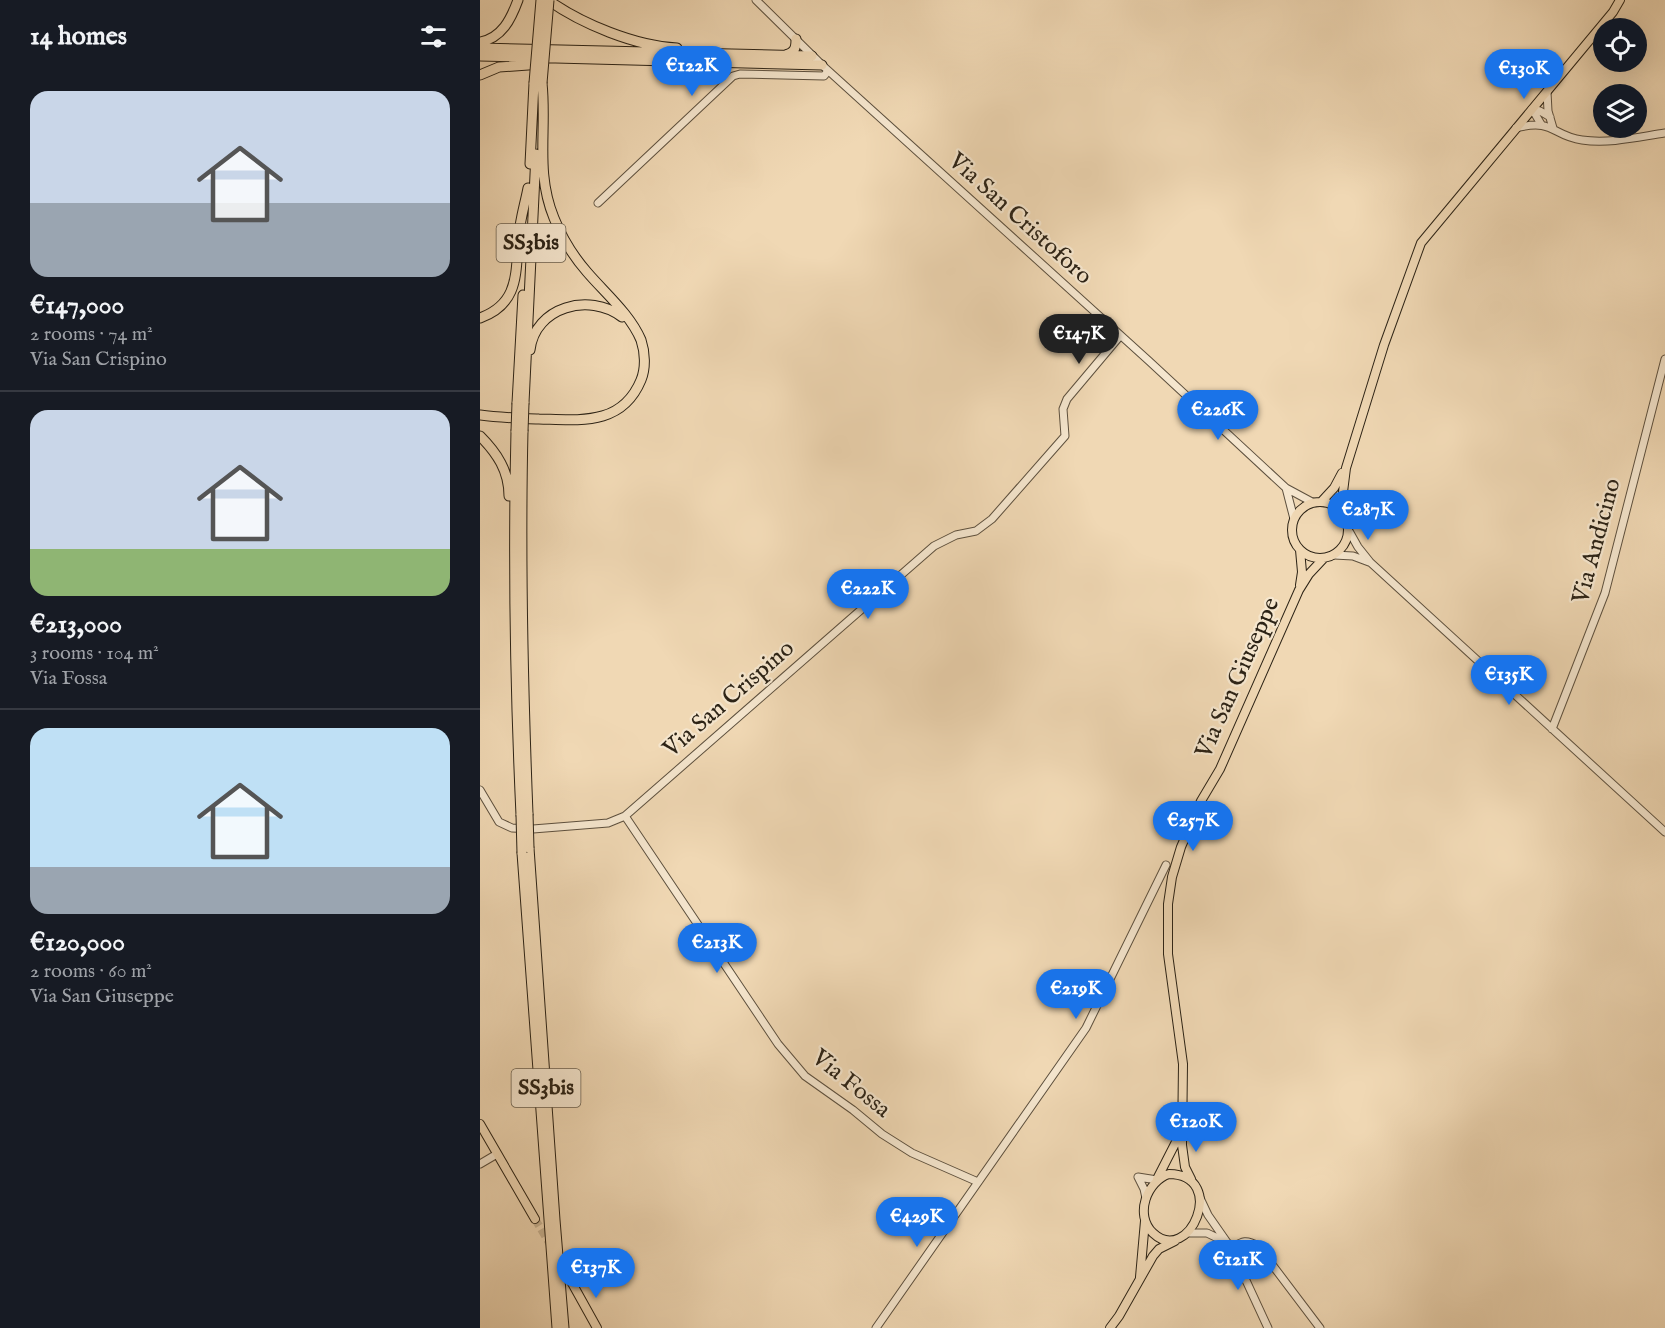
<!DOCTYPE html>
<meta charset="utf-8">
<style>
body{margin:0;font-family:"IM FELL English",serif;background:#242831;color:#f1f3f6;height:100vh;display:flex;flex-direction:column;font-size:22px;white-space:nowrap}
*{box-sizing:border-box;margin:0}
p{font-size:20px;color:#9ea1a6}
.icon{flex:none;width:33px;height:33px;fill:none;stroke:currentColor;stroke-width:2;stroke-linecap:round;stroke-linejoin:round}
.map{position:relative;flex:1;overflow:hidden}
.sheet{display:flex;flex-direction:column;background:#171b24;width:480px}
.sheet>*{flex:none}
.fabs{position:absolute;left:1113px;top:18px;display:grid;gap:12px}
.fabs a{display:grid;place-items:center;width:54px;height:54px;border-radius:50%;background:#171b24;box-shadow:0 6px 24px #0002;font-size:30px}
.price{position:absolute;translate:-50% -51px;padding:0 14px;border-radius:21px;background:#1a73e8;color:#fff;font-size:20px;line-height:39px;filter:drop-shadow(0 2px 3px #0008)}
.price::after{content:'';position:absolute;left:50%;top:36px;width:18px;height:14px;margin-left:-9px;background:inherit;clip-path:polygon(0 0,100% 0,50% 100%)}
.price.on{background:#222;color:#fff}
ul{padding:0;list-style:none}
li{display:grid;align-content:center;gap:12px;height:318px;padding:0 30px}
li+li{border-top:2px solid #363941}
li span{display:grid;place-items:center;height:186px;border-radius:18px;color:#555}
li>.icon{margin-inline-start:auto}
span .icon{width:108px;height:108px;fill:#fffc;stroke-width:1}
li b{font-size:26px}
h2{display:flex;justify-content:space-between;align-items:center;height:72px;padding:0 30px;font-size:26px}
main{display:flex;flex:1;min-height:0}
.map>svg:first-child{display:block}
</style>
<main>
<section class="sheet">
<h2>14 homes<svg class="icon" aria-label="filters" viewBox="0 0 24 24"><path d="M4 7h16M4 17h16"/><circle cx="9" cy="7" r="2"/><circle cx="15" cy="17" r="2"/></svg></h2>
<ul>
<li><span style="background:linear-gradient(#c9d6e8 60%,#9aa5b1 0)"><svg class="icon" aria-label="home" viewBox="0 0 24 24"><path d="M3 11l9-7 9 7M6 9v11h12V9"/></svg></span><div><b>€147,000</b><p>2 rooms · 74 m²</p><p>Via San Crispino</p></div></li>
<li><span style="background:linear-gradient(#c9d6e8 75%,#8fb573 0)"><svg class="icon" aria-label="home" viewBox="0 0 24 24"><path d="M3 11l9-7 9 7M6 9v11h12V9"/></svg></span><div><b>€213,000</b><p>3 rooms · 104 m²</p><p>Via Fossa</p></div></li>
<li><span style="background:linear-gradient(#bfe0f5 75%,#9aa5b1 0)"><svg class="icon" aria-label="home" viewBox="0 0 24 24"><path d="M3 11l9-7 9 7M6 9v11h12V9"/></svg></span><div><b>€120,000</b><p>2 rooms · 60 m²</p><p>Via San Giuseppe</p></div></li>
</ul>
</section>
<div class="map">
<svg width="1185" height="1328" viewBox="0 0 1185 1328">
<rect width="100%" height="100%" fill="#f0d8b4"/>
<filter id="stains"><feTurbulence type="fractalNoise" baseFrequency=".00333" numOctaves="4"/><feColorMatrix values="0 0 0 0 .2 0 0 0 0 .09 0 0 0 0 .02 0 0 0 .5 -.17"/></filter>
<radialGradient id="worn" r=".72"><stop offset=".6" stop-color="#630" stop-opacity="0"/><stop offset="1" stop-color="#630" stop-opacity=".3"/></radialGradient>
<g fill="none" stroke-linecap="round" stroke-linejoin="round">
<path stroke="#c9b494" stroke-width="8" stroke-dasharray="8 4" stroke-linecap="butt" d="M55,1219L71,1246
M79,1260L92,1283"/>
<g stroke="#5d503e" stroke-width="9">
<path id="minor" d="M276,0L342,65L669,361L806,488L832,502
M1067,92L1068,111L1073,128
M1061,124L1052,109L1060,111L1070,117
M1036,128C1074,118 1072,136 1102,140C1129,144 1158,137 1185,133
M118,203L253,76L260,74L344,76L348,71
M806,488L814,519
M869,531L878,547L890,562L1185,832
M854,555L873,556L889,562
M1072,729L1125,593L1185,359
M0,790L19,822L32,828L53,829L128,823L145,816L298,1044L325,1076L373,1110L402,1134L432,1153L498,1182
M145,816L454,546L476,535L496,531L512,519L585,436L583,409L587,399L640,336
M0,1164L17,1154
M666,1198L664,1189L658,1177L677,1180
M720,1198L728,1215L751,1248L788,1328
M708,1233H727L748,1243
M751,1248C763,1241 766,1239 778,1246L840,1328
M396,1328L606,1028L686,865"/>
</g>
<g stroke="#2c2316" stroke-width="10">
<path id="major" d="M842,501L854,488L862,473
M812 530a28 28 0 1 1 56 0a28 28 0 1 1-56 0Z
M865,515L863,492L866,468L904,345L941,243L1133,12L1140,0
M820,585L822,572L820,550
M0,1124L55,1219
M689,1174C749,1175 709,1267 673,1233C654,1215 667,1181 689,1174Z
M677,1179L700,1134
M711,1179L705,1167L702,1145L703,1064L688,954V904L692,877L701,847L721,801L740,769L819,590L829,574L844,558
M660,1277L665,1221
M92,1283L117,1328
M630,1328L639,1316L673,1256L679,1249L695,1241"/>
</g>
<g stroke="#2c2316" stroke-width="11">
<path id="highway" d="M68,0C102,24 155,46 197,48
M0,42C22,38 31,19 38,0
M0,48L332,56
M306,55C315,52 316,48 316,39
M0,56L342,65
M0,75L19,67L62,64
M50,164L54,83
M0,318C41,303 35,271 39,235C40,219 45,204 48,188
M50,350C55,307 109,292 142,317
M37,403L43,295
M44,403L56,154
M0,415C20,418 39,418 59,419C100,420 142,426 161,380C166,368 165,352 161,340C150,314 125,293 107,272C93,256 82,238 74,218C55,172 67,130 62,83
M36,431C33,559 35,687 41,815
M43,431C40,559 43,687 48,814
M0,436C17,453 29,471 29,496
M49,848L75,1220L84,1328
M42,853L77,1328"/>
</g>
<use href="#minor" stroke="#f5e6ce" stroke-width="7"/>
<use href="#major" stroke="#f0d8b4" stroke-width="8"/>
<use href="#highway" stroke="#f0d8b4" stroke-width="9"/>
<g stroke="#2c2316" stroke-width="11" stroke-linecap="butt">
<path id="highway-bridge" d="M54,83L61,0
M62,83L69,0
M36,431L37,403
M43,431L44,403
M48,814L49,848
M41,815L42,853"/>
</g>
<use href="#highway-bridge" stroke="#f0d8b4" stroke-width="9"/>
</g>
<g text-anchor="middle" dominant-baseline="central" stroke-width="4.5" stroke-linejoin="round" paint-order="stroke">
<g fill="#f5e6ce" stroke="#685e4d" stroke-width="1.5">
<rect x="16.5" y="224" width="69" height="38" rx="4.5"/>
<rect x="31.5" y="1069" width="69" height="38" rx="4.5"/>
</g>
<g font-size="22" font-weight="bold" fill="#2c2316">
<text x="51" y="243">SS3bis</text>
<text x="66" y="1088">SS3bis</text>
</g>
<g font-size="24" fill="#2c2316" stroke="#f5e6ce">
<text transform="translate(540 219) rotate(42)">Via San Cristoforo</text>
<text transform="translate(1117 541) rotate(-75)">Via Andicino</text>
<text transform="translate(758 678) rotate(-66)">Via San Giuseppe</text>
<text transform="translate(249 699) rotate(-41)">Via San Crispino</text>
<text transform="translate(371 1084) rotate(39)">Via Fossa</text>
</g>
</g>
<rect width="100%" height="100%" filter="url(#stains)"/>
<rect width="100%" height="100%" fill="url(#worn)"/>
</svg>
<div class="fabs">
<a><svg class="icon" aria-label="locate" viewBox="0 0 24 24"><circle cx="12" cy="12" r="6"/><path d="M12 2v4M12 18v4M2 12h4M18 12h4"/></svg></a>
<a><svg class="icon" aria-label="layers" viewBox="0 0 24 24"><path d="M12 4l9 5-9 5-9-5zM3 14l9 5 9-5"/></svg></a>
</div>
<b class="price" style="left:212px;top:97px">€122K</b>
<b class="price" style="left:1044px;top:100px">€130K</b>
<b class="price on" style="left:599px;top:365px">€147K</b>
<b class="price" style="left:738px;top:441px">€226K</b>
<b class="price" style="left:888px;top:541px">€287K</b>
<b class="price" style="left:388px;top:620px">€222K</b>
<b class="price" style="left:1029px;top:706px">€135K</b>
<b class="price" style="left:713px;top:852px">€257K</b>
<b class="price" style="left:237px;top:974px">€213K</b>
<b class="price" style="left:596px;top:1020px">€219K</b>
<b class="price" style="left:716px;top:1153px">€120K</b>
<b class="price" style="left:437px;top:1248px">€429K</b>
<b class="price" style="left:758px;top:1291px">€121K</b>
<b class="price" style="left:116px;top:1299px">€137K</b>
</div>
</main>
